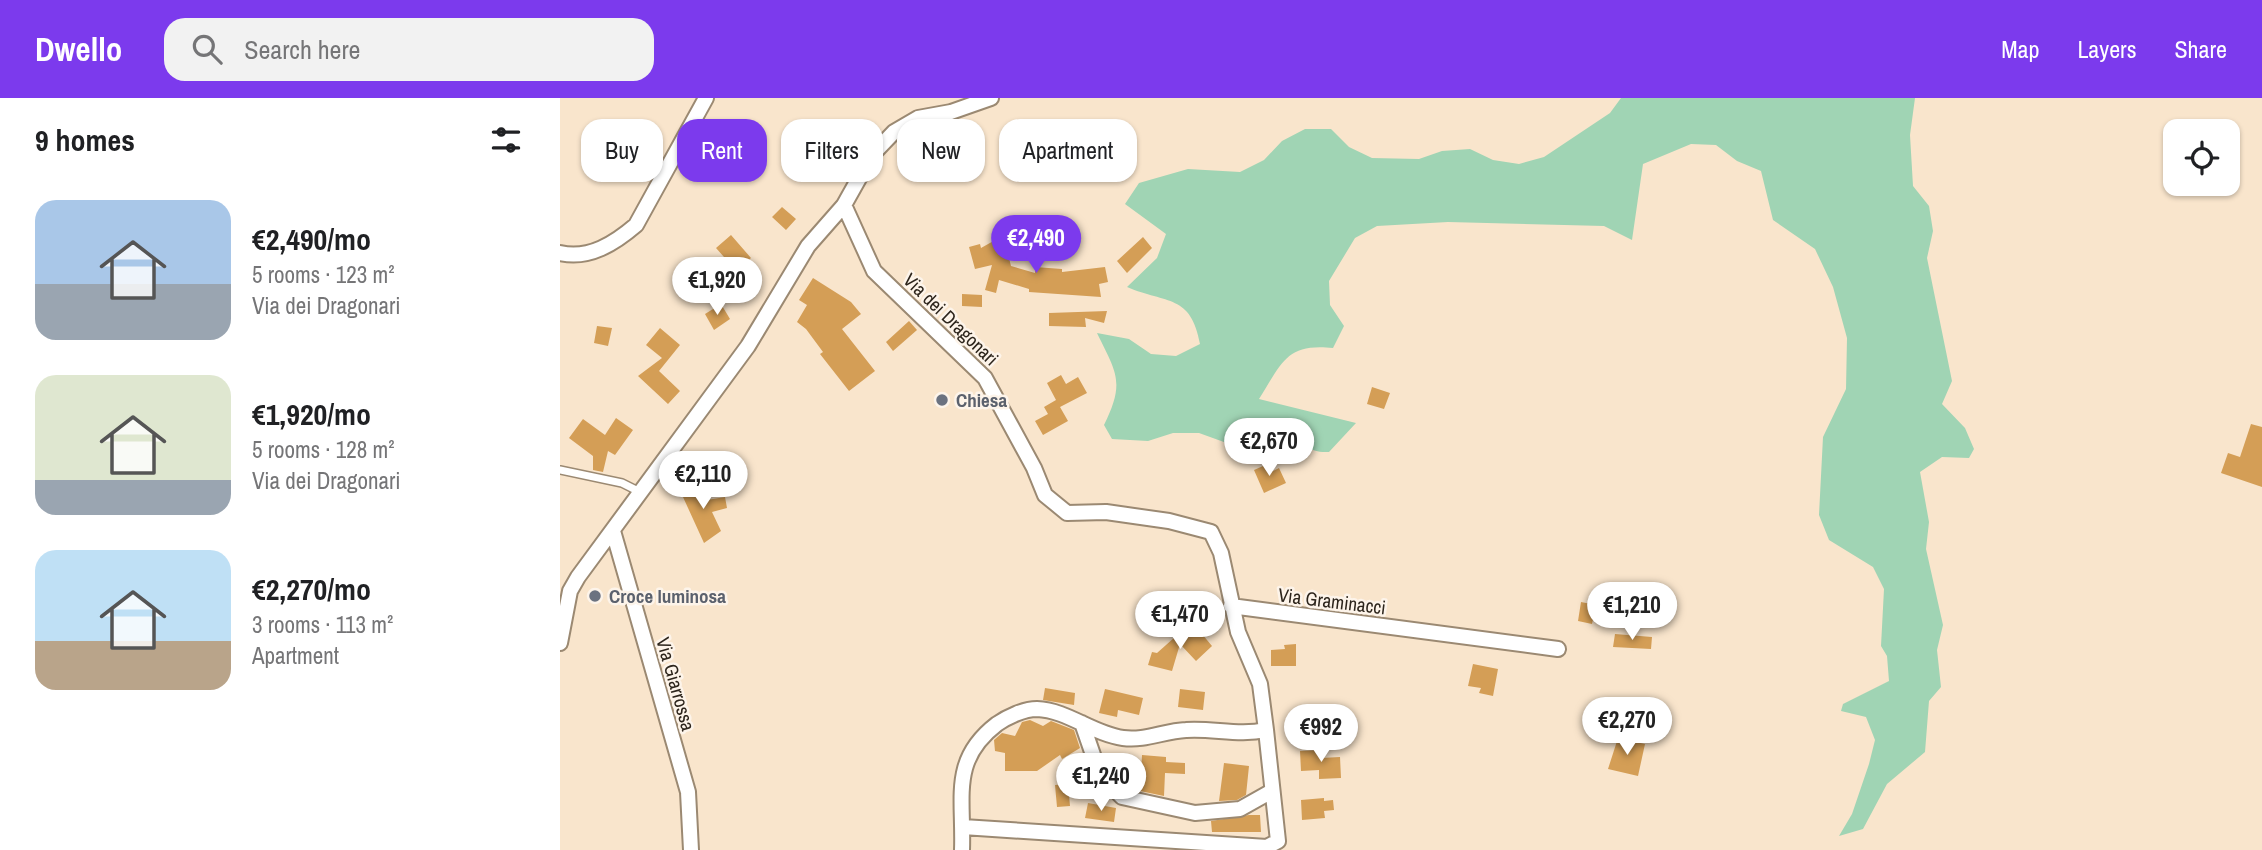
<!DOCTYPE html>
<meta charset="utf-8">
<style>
body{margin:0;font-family:"Archivo Narrow",sans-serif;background:#f2f2f2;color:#202124;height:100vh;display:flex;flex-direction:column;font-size:26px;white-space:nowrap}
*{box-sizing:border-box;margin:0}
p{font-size:23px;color:#757577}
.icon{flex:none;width:38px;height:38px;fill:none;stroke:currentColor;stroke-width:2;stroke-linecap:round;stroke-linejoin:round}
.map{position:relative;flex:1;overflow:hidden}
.panel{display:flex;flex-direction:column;background:#fff;width:560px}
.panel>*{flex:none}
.top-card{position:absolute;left:21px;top:21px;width:665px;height:63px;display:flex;gap:14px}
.tools{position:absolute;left:1603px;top:21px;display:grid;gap:14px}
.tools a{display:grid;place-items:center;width:77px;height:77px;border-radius:14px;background:#fff;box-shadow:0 2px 5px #0004;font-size:35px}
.price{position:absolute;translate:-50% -60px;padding:0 16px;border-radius:24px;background:#fff;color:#222;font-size:23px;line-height:46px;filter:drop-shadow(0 2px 4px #0008)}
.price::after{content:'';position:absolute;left:50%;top:42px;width:21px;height:16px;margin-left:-10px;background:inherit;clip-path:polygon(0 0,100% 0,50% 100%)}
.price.selected{background:#7c3aed;color:#fff}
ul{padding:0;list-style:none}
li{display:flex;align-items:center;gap:21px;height:175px;padding:0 35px}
li span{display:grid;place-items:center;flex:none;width:196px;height:140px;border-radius:21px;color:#555}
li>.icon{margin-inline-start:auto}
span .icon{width:84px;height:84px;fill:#fffc;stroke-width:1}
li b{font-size:30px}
h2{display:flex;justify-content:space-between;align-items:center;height:84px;padding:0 35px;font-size:30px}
.tag{padding:0 24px;border-radius:21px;background:#fff;box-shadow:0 2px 5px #0004;font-size:24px;line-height:63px}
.tag.selected{background:#7c3aed;color:#fff}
header{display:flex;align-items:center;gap:42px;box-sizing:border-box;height:98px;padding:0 35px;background:#7c3aed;color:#fff}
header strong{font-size:33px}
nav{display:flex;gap:38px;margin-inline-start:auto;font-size:24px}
.search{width:490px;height:63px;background:#f2f2f2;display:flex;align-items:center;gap:18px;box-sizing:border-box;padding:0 24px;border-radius:21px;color:#757577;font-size:26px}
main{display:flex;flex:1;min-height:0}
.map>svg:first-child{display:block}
</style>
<header>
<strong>Dwello</strong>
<div class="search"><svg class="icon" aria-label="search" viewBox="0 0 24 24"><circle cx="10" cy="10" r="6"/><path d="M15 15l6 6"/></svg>Search here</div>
<nav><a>Map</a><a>Layers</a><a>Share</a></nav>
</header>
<main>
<section class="panel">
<h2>9 homes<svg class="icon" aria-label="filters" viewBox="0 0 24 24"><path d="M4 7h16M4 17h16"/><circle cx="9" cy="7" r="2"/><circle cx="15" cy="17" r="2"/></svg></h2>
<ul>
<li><span style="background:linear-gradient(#a9c7e8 60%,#9aa5b1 0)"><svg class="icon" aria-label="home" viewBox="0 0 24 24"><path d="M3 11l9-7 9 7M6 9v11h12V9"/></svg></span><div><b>€2,490/mo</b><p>5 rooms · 123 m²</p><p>Via dei Dragonari</p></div></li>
<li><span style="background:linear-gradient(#dfe7d0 75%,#9aa5b1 0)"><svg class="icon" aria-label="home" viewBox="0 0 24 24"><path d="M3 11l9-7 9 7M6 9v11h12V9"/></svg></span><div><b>€1,920/mo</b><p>5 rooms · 128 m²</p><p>Via dei Dragonari</p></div></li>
<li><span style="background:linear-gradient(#bfe0f5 65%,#b9a48a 0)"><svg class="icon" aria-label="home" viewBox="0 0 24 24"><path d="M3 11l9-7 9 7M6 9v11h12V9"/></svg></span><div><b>€2,270/mo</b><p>3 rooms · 113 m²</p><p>Apartment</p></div></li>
</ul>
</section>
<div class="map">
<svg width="1702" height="752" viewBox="0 0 1702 752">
<rect width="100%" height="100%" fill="#f9e5cc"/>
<path fill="#a0d4b4" d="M1061,0H1355L1350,37L1353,88L1369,108L1373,133L1367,160L1392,283L1382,306L1405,330L1414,351L1409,360L1382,359L1360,374L1369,424L1366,451L1383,527L1377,552L1381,589L1369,603L1365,654L1327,686L1303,731L1279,738L1292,716L1309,666L1315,642L1306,619L1281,613L1283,606L1329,583L1327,558L1321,548L1324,491L1313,469L1269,442L1259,417L1263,339L1286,291L1287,240L1273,189L1255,151L1213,122L1201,73L1177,63L1156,47L1131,46L1083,66L1072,142L1044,128L888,124L817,128L795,140L769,183L770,207L784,228L773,250C726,245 722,265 699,301L796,325L769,354C748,355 751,347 734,341C718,336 700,345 686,352L639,335H613L588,343L552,341L544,327C565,284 557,276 537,235L569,241L591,256L616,258L640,246C631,196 607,206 567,189L597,160L606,136L565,106L579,85L628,71L680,74L704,62L722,43L745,31H771L789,49L812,60L859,61L882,53L910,51L933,62L959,66L984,59L1050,15Z"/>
<path fill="#d49e56" d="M222,109L236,121L226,132L212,119Z
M171,137L191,160L176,173L173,169L159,180L151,170L164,159L156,150Z
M583,139L592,150L567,175L557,163Z
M437,141L448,156L451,168L475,175V169L502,171V174L545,169L548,184L539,186L541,199L469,194V191L439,182L436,195L425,192L432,167L415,171L409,149L420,146L421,150Z
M253,180L291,204L301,216L282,231L315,273L289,293L260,256L263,254L246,231L237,224L247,207L239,202Z
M402,196L422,197V209L402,208Z
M161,206L170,221L154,232L145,216Z
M547,213L544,225L525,220L526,229L489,228V215Z
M349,223L357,232L333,253L326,244Z
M37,228L52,230L48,248L34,245Z
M100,230L120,247L99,273L120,293L108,306L78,278L102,260L86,247Z
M501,277L506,286L518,279L527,295L500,309L508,323L483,337L475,323L488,316L484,309L496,302L487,285Z
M812,289L830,295L824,311L807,306Z
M56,320L73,332L55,357L48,353L43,374L33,372V358L9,340L23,321L45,337Z
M1691,326L1702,329V389L1661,375L1668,355L1680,359Z
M710,365L713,373L719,370L726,385L704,395L694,372Z
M118,373L132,395L141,391L147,402L165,399L167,410L152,414L161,433L144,445L123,399Z
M1021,504L1036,507L1032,526L1018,523Z
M637,530L652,548L636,563L620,546L612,573L588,567L592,554L597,555L615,539L620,546Z
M1055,536L1092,539L1091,551L1053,549Z
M736,546V568H711V552L725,551L724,547Z
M913,566L938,571L933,598L919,595L921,590L908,588Z
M485,590L515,595L514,607L483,602Z
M545,591L583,600L579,617L558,612L557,619L539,615Z
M620,591L645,594L643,612L618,609Z
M470,622L483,628L491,623L514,632L520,650L502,661L500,657L477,673H445V655L435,653L434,642L442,635L455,638L462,624Z
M1058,640L1085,646L1078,678L1048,671Z
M761,652V660L780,659L781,680L759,681V672L741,673L740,653Z
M582,657L606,659V664L625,665V676L605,675L604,698L580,693Z
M664,665L689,668L686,697L677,702L659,703Z
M508,686L510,708L497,709L495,687Z
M764,700V703L773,702L774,712L764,713L765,720L742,722L741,702Z
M528,705L556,710L554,724L525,720Z
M689,717H700L701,734H652L651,723Z"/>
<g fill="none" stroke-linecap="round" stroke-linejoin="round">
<g stroke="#9b8972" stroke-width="10">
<path id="lane" d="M0,372L62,385L80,394"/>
</g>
<g stroke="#9b8972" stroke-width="18">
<path id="street" d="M284,107L314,173L425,280L474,370L485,397L507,415L546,414L609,423L651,434L661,455L678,534L700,586L706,632C679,638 653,630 626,632C604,633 585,643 563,640C533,636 507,612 477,611C464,611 447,619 437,626C390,662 404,699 402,752
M0,155C29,162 55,145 76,127L146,0
M53,433L128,694L131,752
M671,508L998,551
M0,545L10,493L18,479L188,248L248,148L284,107L312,57L334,34L358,20L391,14L431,0
M522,625L540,677L562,699L635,715L680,711L712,693
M403,729L707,749L718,743L706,632"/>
</g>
<use href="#lane" stroke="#fff" stroke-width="7"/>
<use href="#street" stroke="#fff" stroke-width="14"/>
</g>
<g fill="#6b7280" stroke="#fdf4ea" stroke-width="2.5">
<circle cx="382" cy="302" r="7"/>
<circle cx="35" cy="498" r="7"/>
</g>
<g text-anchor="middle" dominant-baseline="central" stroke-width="5" stroke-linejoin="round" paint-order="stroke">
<g font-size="19" fill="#2d251c" stroke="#fdf4ea">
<text transform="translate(391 221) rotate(44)">Via dei Dragonari</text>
<text transform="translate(772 503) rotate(7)">Via Graminacci</text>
<text transform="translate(116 586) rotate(74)">Via Giarrossa</text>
</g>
<g font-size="19" font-weight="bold" fill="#5b616d" stroke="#fdf4ea" text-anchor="start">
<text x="396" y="302">Chiesa</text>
<text x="49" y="498">Croce luminosa</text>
</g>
</g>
</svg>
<div class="tools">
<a><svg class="icon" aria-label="locate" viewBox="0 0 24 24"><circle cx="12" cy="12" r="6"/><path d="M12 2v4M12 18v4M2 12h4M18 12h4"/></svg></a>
</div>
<b class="price selected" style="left:476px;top:177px">€2,490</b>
<b class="price" style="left:157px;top:219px">€1,920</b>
<b class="price" style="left:709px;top:380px">€2,670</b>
<b class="price" style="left:143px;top:413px">€2,110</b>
<b class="price" style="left:1072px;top:544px">€1,210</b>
<b class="price" style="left:620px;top:553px">€1,470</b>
<b class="price" style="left:1067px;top:659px">€2,270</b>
<b class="price" style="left:761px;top:666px">€992</b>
<b class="price" style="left:541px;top:715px">€1,240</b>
<div class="top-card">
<a class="tag">Buy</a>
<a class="tag selected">Rent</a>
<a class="tag">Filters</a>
<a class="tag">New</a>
<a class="tag">Apartment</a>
</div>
</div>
</main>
